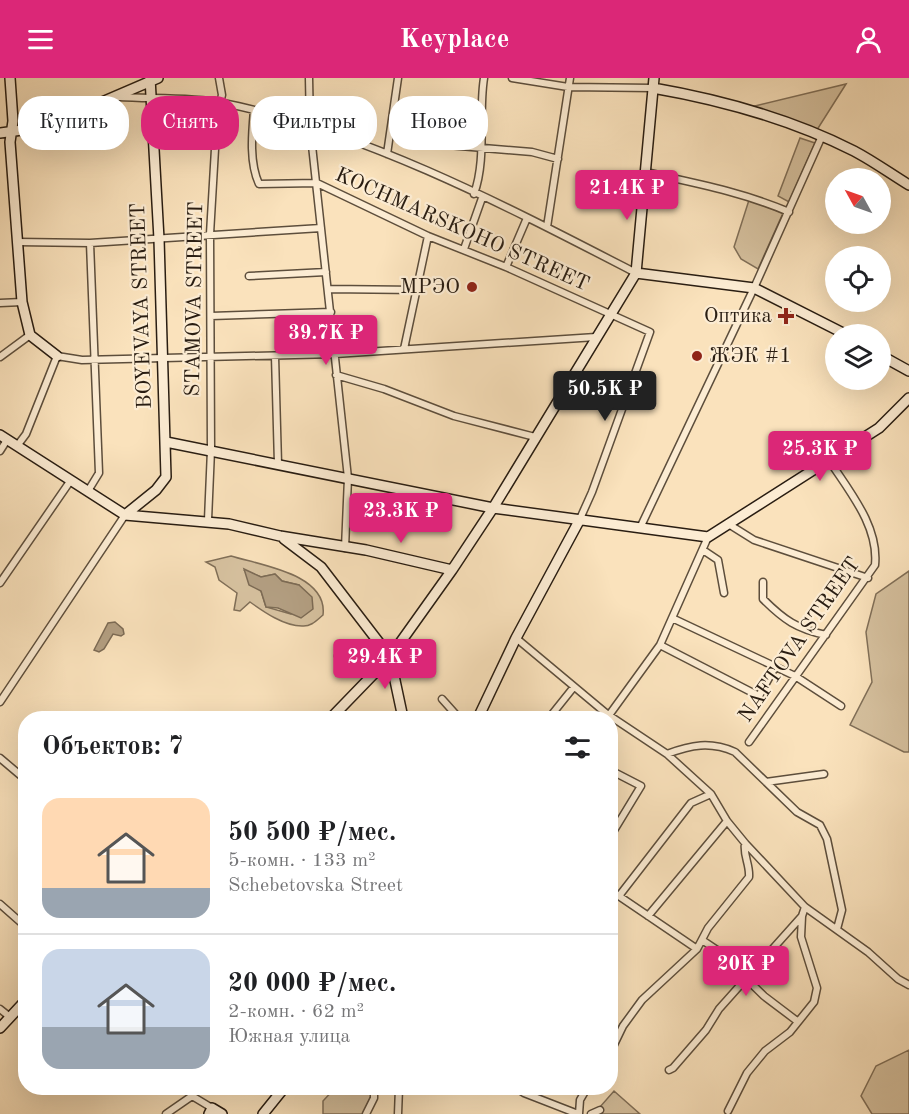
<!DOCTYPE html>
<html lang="ru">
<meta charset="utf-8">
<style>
body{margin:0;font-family:"Old Standard TT",serif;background:#f2f2f2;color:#202124;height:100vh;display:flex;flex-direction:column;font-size:22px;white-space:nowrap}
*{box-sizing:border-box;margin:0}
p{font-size:20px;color:#757577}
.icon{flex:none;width:33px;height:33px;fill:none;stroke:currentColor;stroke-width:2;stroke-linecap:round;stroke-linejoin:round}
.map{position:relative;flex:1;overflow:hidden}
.panel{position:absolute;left:18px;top:633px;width:600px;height:384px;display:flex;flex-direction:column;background:#fff;border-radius:24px;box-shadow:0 6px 24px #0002}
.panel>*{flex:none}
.banner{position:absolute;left:18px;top:18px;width:600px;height:54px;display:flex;gap:12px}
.needle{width:39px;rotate:310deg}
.buttons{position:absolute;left:825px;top:90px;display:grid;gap:12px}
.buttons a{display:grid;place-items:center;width:66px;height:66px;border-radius:50%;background:#fff;box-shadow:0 6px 24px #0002;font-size:30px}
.price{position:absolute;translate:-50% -51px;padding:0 14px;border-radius:6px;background:#db2777;color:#fff;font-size:20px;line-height:39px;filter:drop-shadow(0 2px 3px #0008)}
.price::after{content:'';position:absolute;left:50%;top:36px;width:18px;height:14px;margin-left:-9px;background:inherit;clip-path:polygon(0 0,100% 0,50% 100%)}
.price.current{background:#222;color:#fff}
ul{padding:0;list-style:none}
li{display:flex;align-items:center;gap:18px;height:150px;padding:0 24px}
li+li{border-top:2px solid #e0e0e0}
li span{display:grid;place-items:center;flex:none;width:168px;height:120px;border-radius:18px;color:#555}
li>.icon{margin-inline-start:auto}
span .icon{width:72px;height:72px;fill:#fffc;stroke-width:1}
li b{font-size:26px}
h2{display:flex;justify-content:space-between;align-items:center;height:72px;padding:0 24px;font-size:26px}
.chip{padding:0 21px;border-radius:24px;background:#fff;box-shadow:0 6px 24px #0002;font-size:21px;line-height:54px}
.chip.current{background:#db2777;color:#fff}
header{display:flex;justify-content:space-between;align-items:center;height:78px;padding:0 24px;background:#db2777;color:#fff;font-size:27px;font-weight:700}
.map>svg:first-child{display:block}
</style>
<header><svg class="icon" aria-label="menu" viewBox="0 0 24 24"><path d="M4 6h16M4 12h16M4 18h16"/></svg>Keyplace<svg class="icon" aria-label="person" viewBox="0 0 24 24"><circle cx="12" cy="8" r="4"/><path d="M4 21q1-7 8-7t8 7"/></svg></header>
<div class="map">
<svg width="909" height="1036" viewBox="0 0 909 1036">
<rect width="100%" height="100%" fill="#fae2bc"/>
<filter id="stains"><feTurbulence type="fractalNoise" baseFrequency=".00333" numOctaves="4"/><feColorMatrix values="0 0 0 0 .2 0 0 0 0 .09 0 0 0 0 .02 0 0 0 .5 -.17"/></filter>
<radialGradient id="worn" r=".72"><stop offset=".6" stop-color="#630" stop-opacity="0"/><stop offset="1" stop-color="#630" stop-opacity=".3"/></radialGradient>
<path fill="#d6c19f" stroke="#806f58" stroke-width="1.5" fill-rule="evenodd" d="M846,6L815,55L751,29Z
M800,60L815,65L789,124L778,118Z
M749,122L783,135L758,191L741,181L734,169Z
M231,478C260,487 328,496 323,537C317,542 311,549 302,548C284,548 264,534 250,524L240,533L234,532L237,515L219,502L215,489L206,484ZM244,492L261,499L275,496L282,503L299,507L291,536L266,529L261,513Z
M909,493V674H904L850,647L872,604L866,554L876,516Z
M909,972V1036H872L861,1018L876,988Z
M335,1010H370L371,1018L363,1036H323V1023Z
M614,1013L640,1036H602L599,1030Z"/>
<path fill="#b39f82" stroke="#7c6b55" stroke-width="1.5" d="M244,491L261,499L275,496L282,503L299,507L312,519L313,531L301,540L278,530L266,529L261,513L249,507Z
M115,544L123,551L124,556L121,558L113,556L104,571L99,574L94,572L108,545Z"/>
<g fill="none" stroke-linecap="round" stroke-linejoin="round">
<g stroke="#5d4e3c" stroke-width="9">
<path id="street" d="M309,0L310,49L348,400L345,470
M512,0L568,9L653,10
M118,19C153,21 189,19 223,25C362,52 510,130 636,195
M254,32C252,55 249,84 259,106L317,105L428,158L506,189L650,254L592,414L579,443
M436,66L532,74L558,81
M387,76L398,0
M645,94C694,105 742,114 789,134
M474,116C487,80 478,38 484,0
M547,149L570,0
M18,164L90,165L321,150
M464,171L482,120
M506,189L527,140
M249,198L326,194
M328,211L418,212
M0,225L22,224
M211,238L331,234
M404,271L428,158
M275,278L278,386
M0,279L30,257
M336,297L384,311L454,338L535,359
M17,368L26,356L57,278L82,282L335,276L596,259
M0,373L7,362
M88,413L99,395L90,165
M208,442L211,372L210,156L217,37L222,17L219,0
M730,447L754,462L868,500
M640,450L754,210L822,58
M703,472L718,482L724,515
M763,504V521C784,542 797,551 826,557
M0,505L71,402
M672,540L795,598L841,628
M516,560L607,636L667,676L711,716L727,743L745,765L805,829L868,874L898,901L909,907
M660,567L759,618L775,589
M338,578L381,571
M442,621L459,640
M0,624L125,437
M549,640L573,610
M607,640L660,567L708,459
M749,664L875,487C879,448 849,413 829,382
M667,676C691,667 710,663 735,674L797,734L820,747L827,761L842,832L837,851
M0,680L26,702
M610,692L641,708L610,759
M766,704L824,696
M610,812L697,871
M619,818L691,725L711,716
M0,826L26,849
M648,838L727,743
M702,862L717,872L764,918L797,943
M0,931L10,939
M610,975L623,948L642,922L697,871L708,850L749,799C750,786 743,778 745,765
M669,992L673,990L706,952L719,931L802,838L805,829
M189,1010L192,1018L212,1030
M516,1010L524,1015L578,1036
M728,1033L747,995L765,973L790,954L814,924L817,910L801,859L802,838
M166,1036L192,1018
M366,1036L374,1020V1010
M398,1036L399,1010
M579,1036L580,1022L587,1010
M591,1036L600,1032"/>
</g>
<g stroke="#291d12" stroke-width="12">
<path id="secondary" d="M10,0L13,43L10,64L22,224L30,257L57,278
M653,10C722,22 791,41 854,73C873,83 891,96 909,107
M0,55L44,49L158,0
M636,195L754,210L845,256
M880,277L909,293
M0,357L125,437L229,446L280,458L366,472L452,492
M166,364L493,430L708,459L879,350L909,320
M125,437L156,412L166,399L159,161L150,0
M284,461L321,489L390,579
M390,579L403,640
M331,640L390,579L452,492L493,430L636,195L654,0
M478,640L516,560L579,443
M0,950L26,922
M209,1036L212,1030L222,1036
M263,1036L284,1010"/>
</g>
<use href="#street" stroke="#fcecd3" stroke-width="6"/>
<use href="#secondary" stroke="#fcecd3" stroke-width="9"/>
</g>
<g fill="#8f2418" stroke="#fcecd3" stroke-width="2">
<circle cx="472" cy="209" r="6"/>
<path d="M783 229h6v6h6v6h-6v6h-6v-6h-6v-6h6z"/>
<circle cx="697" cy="278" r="6"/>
</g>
<g text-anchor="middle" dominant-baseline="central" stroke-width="4.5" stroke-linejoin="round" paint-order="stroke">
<g font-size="21" fill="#291d12" stroke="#fcecd3">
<text transform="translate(462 152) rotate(24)">KOCHMARSKOHO STREET</text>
<text transform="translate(195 221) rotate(-89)">STAMOVA STREET</text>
<text transform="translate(142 228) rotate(-92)">BOYEVAYA STREET</text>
<text transform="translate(800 562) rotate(-55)">NAFTOVA STREET</text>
</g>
<g font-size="21" fill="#291d12" stroke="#fcecd3" text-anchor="end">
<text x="460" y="209">МРЭО</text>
<text x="772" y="238">Оптика</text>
<text x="709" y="278" text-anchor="start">ЖЭК #1</text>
</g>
</g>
<rect width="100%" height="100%" filter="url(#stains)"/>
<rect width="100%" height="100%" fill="url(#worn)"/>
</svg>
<div class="buttons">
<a><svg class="needle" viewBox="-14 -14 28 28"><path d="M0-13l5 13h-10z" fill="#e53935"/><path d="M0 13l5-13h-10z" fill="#757577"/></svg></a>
<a><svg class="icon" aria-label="locate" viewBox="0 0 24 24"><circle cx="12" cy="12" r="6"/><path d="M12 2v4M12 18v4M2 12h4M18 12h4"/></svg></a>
<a><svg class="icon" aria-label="layers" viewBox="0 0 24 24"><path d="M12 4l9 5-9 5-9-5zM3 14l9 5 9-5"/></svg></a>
</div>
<b class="price" style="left:627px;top:143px">21.4K ₽</b>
<b class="price" style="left:326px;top:288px">39.7K ₽</b>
<b class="price current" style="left:605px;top:344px">50.5K ₽</b>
<b class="price" style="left:820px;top:404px">25.3K ₽</b>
<b class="price" style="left:401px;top:466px">23.3K ₽</b>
<b class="price" style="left:385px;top:612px">29.4K ₽</b>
<b class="price" style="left:746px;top:919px">20K ₽</b>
<div class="banner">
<a class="chip">Купить</a>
<a class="chip current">Снять</a>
<a class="chip">Фильтры</a>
<a class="chip">Новое</a>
</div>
<section class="panel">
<h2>Объектов: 7<svg class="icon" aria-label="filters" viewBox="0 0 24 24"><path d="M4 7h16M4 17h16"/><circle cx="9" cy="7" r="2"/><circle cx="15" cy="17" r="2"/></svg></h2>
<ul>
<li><span style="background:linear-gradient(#ffd9b3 75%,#9aa5b1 0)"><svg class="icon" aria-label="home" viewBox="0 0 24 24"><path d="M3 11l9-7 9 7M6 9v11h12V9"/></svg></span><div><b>50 500 ₽/мес.</b><p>5-комн. · 133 m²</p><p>Schebetovska Street</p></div></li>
<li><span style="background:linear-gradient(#c9d6e8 65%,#9aa5b1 0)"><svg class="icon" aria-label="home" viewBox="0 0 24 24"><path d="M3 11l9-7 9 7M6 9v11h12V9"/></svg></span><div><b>20 000 ₽/мес.</b><p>2-комн. · 62 m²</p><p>Южная улица</p></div></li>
</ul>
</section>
</div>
